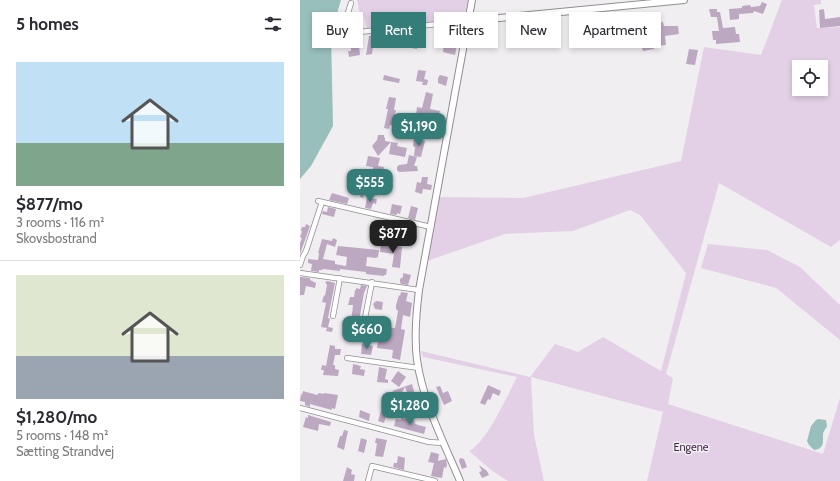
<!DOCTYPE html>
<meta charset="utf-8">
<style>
body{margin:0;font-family:Cabin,sans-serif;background:#f2f2f3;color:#2b2b33;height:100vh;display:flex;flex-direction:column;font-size:15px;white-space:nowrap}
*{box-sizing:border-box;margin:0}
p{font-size:13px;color:#7c7c81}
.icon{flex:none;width:22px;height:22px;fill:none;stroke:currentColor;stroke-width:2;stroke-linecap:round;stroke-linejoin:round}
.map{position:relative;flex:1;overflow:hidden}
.panel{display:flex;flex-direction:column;background:#fff;width:300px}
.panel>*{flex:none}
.hud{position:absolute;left:12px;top:12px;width:380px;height:36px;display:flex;gap:8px}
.fabs{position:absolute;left:492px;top:60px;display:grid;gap:8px}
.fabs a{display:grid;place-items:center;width:36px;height:36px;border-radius:0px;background:#fff;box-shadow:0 2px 6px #0003;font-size:20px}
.price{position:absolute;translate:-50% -34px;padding:0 9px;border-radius:8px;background:#347d79;color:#fff;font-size:13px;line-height:26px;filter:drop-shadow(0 1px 2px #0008)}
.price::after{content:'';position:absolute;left:50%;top:24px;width:12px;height:9px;margin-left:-6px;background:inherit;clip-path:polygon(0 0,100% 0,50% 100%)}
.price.current{background:#222;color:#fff}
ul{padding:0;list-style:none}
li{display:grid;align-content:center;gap:8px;height:212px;padding:0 16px}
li+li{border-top:1px solid #e1e1e2}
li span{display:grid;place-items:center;height:124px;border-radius:0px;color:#555}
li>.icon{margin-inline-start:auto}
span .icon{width:72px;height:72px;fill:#fffc;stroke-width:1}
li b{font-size:17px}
h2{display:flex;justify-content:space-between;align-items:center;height:48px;padding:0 16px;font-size:17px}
.chip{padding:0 14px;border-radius:0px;background:#fff;box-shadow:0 2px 6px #0003;font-size:14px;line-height:36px}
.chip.current{background:#347d79;color:#fff}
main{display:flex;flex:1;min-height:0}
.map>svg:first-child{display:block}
</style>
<main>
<section class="panel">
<h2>5 homes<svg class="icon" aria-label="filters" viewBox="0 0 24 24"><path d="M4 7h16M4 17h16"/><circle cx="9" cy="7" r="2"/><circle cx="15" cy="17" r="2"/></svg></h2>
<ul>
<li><span style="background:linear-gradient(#bfe0f5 65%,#7fa58c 0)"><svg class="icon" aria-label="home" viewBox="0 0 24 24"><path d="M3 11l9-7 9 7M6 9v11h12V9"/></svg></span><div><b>$877/mo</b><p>3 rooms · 116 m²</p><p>Skovsbostrand</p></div></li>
<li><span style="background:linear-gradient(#dfe7d0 65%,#9aa5b1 0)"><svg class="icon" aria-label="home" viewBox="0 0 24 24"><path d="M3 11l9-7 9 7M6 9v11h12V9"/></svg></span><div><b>$1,280/mo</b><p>5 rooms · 148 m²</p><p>Sætting Strandvej</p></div></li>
</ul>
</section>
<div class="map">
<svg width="540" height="481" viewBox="0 0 540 481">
<rect width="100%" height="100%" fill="#f1eef1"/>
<path fill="#e3d0e6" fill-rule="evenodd" d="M57,0H168L164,18L67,29L64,17L60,15Z
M482,0H521V4L514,5L517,28L540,27V240L531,247L419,183L366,374L373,378L368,404L523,454L540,398V481H347L363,412L231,377L234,435L244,481H208L191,470L169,451C187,442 207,396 217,377L123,357L121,351L230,377L255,344L278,352L303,337L361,371L386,273L340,215L330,210L273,231L205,234L127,261L139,197L223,198L381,161L404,47L461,55ZM499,67H521V89H499Z
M408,244L467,250L500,267L540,305V340L476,288L401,268Z"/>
<path fill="#98bfbc" d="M0,0H41L31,34L33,126L11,166L0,179Z
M518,419L526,420L527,426C526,429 523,431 523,435C523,443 524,449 514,450L509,445L507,441L511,426L516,420Z"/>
<path fill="#bda8c1" d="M462,2L467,4L463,14L454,11L453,13L439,14V19L430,20L429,9L442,8V6L450,5L451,7L460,6Z
M409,9H417V12H420L423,28L435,27L436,34H439L440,42L416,44V40H413L412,31H419L417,17H411Z
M524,9L525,19L540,17V26L520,28L519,10Z
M355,13V21L343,23L342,15Z
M363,22L364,26H378L379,34L365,36L366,45L354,46V49L343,51L342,48H340L338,24L344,23L346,39L357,38L355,23Z
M145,27L157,28L155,39L158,40L155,55L143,52Z
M75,35L72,54L66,55L69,36Z
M58,37L60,55L49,57L48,51H51L50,38Z
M83,37L91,38L89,48L82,46Z
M107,40L124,43V48L117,47V49L106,47Z
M389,49L398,50L395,65L386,64Z
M118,70L126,71L124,79L128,80L127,85H122L123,82L116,81Z
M84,75L100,79L99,83L83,80Z
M140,75L148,77L146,86L138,83V78Z
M126,92L133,94L130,109L140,111L137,121H135V123H133L131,131L126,130V132L119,131L120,126H118L120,116L116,115L117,107L122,108Z
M89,97L96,98L94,110H96L95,115L97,117L95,126L90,125L89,129L84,128L88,109H86Z
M78,135H84V137L85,138V141L91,142L78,156L72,146L77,140Z
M114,139L125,141L121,157L114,156L115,147L113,146Z
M91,142L98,143L97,146L107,148L105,157L89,154Z
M109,155L117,157L114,166H117L118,171L99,172L97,170V167L99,165L107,164Z
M68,156L80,158L78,166L84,167L83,172L73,170V167L66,166Z
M122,177H128L127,184L132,185L131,190L123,189L122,194L115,192L117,182L121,183Z
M68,178L73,179L72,182L77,183L76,189L68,188L67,191L65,190L63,198L60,197L62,189L57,187L58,182L63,183L64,181H68Z
M32,193L49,198L47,204L29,200Z
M67,198L77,199L76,204L73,203L71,209L65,208Z
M92,204L102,206L100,214L97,213V215L90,214Z
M111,206L118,208L115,220L108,218Z
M28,207L36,209L34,217L22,214L23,211L27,212Z
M6,224L10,226L0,254V243L2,238L0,237L2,232L1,230L2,227H5Z
M33,238L37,240L35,247L27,244L23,259L35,261V264L46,266L47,257L36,255L38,246L79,250L78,257L75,258L67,257L66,266L87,269L86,275H84V276L66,274V272L40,269V271L23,269L22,270H19V272L11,271L12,264L8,263V259L18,260L19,253H18L22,239L32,241Z
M81,244L102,247L100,268L92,267L94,254L80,252Z
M103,273L111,275L108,285L101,284L100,282V279L103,277Z
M0,277L10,278V280L16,283L15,288L6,286L4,295H0Z
M28,281L35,283L28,318L30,319L28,327L33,328L32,332L26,331L27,328L21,327L26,303L22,302L24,295L25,296L27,285L25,282Z
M61,285L67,286L64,293L58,327V329H61L60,335L45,331L46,323H44L45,318L51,319L52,314L53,305H48L50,297H54L55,290H56V288L60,289Z
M101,292L108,293L106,301L112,303L110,317L103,315L101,329L105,330L100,360L92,358L93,350L77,348L78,340H81L84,327L95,328L98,311L96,309V305L99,295L100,296Z
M76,301L83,302L82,310L75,309L73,304Z
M62,344L73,346L71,355L61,354Z
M30,345L35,346V349H41L40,355H35L33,365H35V369L39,370L38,376L23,375L24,370H21L22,365L26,366Z
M53,364L61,366L60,369L65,370L64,376L52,374Z
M79,367L87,369L85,379L88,380V383L77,382Z
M98,371L106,377L99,387L91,381Z
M112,384L115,395L112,405L107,404L109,397L105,387L101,394L98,392L97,394L92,391Z
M188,385L201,391L199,396L193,393L190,400L188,399L185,405L180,403Z
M140,386L143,393L148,391L152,401L144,405L136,387Z
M3,391L17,395L19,393L24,394V393L38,395L35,409L32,408V410L10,404V407L5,405V402L0,401L1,394L2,395Z
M60,410L70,414L69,421L59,417Z
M81,411L87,412L84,423L78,421Z
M8,415L31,422L30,426L19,424L18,431L3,427L6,417L8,418Z
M101,418L115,421L114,423L118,425L126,427L124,434L94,426L96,419L101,420Z
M44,430L48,431L44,450L37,447L40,436H42Z
M61,438L67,440L64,453L58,451Z
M76,438L87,440L83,457L75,456L77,443H75Z
M131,452L139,454L138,461L146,459L147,465L146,468L144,467L142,478L131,476L134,463L128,462Z
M98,456L105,458L104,470L93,467L94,463H97Z
M160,458L164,459L167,467L162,469L159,461Z
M179,465L187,471L189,475L182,478L179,472L182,471Z
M47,467L52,470L51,474L55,475L54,481H43Z"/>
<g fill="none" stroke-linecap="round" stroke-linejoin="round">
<g stroke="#918e91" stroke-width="6">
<path id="minor" d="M51,3L47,16V26L51,30L59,32L168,21
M18,201L131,227
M0,265L3,256L6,251L22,202
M0,273L119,290
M33,316L40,278
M64,323L72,282
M47,358L119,368
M0,408L129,442L144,443
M68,481L72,466L135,481"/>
</g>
<g stroke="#918e91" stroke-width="8">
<path id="tertiary" d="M168,21L384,0
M160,481C144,443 123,402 117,360C114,337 116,314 119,290L172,0"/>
</g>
<use href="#minor" stroke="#fff" stroke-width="4.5"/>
<use href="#tertiary" stroke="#fff" stroke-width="6"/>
</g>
<g text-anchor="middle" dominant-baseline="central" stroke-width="3" stroke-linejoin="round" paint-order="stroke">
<g font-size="11" fill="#46284d" stroke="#f1eef1">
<text x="391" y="447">Engene</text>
</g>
</g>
</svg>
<div class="fabs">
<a><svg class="icon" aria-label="locate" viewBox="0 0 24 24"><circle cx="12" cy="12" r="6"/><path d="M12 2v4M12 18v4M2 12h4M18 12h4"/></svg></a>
</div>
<b class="price" style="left:119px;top:147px">$1,190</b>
<b class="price" style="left:70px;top:203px">$555</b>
<b class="price current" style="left:93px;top:254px">$877</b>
<b class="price" style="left:67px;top:350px">$660</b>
<b class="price" style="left:110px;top:426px">$1,280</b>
<div class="hud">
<a class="chip">Buy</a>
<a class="chip current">Rent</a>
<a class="chip">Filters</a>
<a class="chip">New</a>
<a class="chip">Apartment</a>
</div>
</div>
</main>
